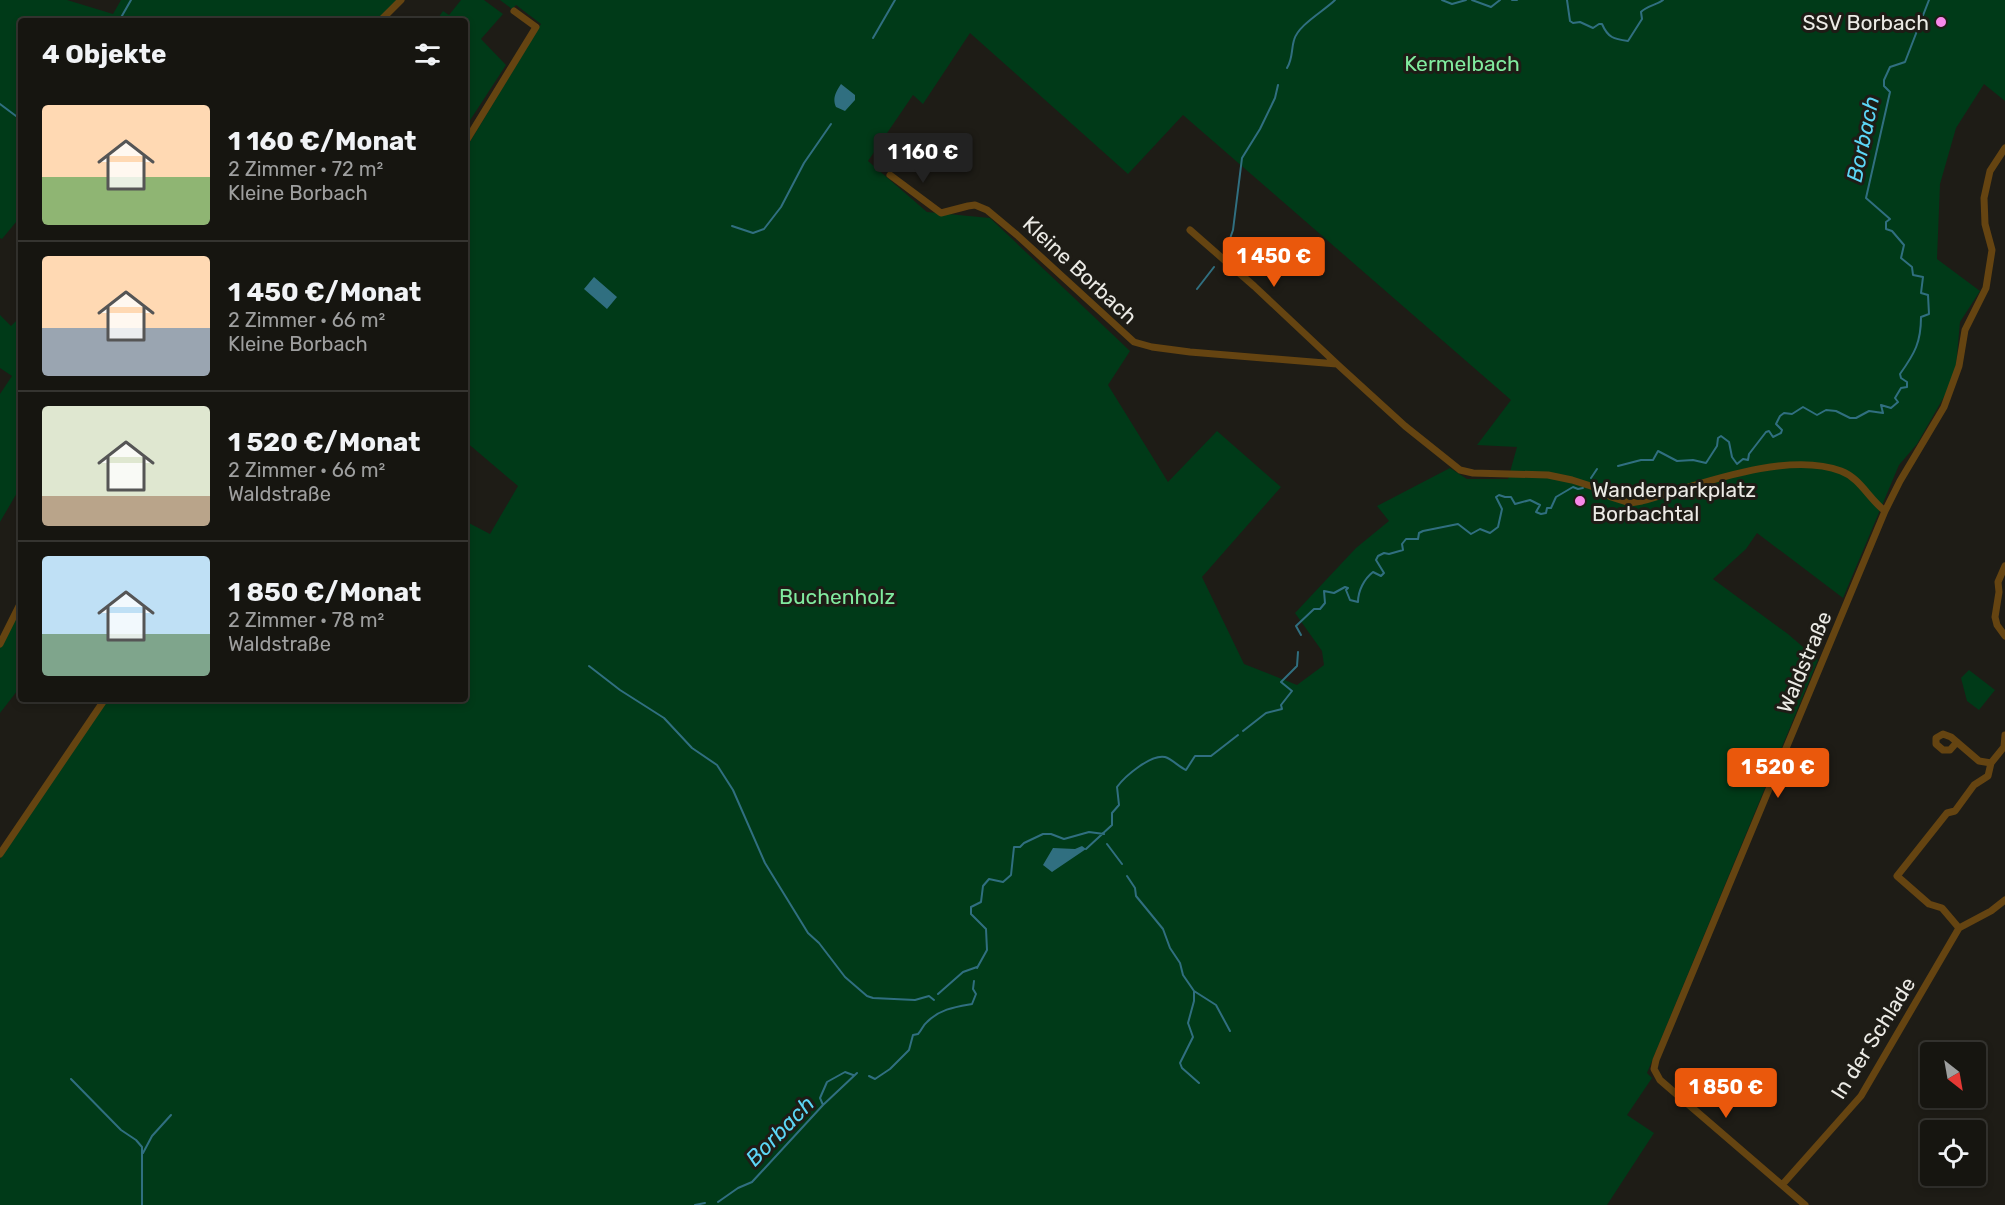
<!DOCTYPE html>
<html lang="de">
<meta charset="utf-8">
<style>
body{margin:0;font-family:Rubik,sans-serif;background:#23221e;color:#f1f3f6;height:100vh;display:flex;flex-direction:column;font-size:22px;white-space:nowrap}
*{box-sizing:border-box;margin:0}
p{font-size:20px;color:#9e9f9f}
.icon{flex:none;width:33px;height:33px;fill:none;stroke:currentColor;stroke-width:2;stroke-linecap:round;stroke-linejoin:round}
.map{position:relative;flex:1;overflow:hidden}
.drawer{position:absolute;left:18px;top:18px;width:450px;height:684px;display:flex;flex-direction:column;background:#161510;border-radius:6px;box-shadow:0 3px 9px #0003,0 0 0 2px #353430}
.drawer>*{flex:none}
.needle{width:39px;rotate:149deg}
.buttons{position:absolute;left:1920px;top:1042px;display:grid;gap:12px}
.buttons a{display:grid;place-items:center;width:66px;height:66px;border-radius:6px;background:#161510;box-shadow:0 3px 9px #0003,0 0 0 2px #353430;font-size:30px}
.price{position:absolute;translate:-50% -51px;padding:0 14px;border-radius:6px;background:#ea580c;color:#fff;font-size:20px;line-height:39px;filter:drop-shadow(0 2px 3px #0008)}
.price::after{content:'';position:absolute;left:50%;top:36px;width:18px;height:14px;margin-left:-9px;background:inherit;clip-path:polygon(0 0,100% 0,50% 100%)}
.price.current{background:#222;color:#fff}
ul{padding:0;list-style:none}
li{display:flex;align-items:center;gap:18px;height:150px;padding:0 24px}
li+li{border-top:2px solid #353430}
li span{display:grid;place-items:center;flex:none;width:168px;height:120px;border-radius:6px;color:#555}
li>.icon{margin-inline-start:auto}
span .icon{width:72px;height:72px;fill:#fffc;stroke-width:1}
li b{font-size:26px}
h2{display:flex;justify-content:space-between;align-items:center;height:72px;padding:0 24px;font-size:26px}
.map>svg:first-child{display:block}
</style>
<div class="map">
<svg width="2005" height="1205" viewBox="0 0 2005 1205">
<rect width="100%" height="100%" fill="#1e1c16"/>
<path fill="#003a18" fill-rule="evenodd" d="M0,0H67L113,14L121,0H398L377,21H21V216L2,239L0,238Z
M461,0H484L503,14L481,39L506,65L465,128V21H436L443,11L449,15Z
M500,0H2005V101L1984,84L1956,128L1940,184L1937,259L1980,291L1960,322L1956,366L1949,388L1917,444L1899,465L1843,598L1757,533L1746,549L1713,579L1788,634L1818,660L1647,1073L1652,1078L1627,1115L1654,1133L1607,1205H0V859L107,699H277L282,703L285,699H465V521L490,534L518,486L465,441V150L541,24L516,5L512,9ZM970,33L1128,174L1183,115L1511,400L1477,445L1517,447L1508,479H1467L1450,468L1377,506L1389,521L1356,548L1295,613L1322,651L1324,665L1297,685L1244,664L1202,577L1281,487L1217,431L1168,482L1108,385L1130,351L990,218L927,212L868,161L913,95L923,104Z
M0,315L11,326L21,316V486L0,522V394L12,376L0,368Z
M21,607V686L0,713V648Z
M1969,670L1995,690L1979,710L1967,701L1961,678Z"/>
<path fill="#306f80" d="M841,84L855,95V100L845,111L836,107C832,98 836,92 841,84Z
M594,277L617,297L607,309L584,289Z
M1082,846L1086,849L1052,872L1043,865L1053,848L1075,849Z"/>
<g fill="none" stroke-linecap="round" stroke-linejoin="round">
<path stroke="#306f80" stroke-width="2" d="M1442,0L1452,4L1466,0
M1472,0L1491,7L1500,0
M1512,0H1517
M1567,0L1570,21L1573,23L1580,22L1593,28L1599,24H1602C1608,38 1614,39 1628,41L1642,19L1641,12C1646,6 1657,5 1663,0
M119,21L131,0
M873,38L895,0
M1287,68C1293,58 1291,50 1294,40C1298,25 1324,11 1335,0
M0,104L16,116L21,117
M732,226L753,233L764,229L781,207L804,163L831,124
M1227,247L1233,230L1242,158L1260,129L1275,98L1278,85
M1197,289L1214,267
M1618,466L1641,460H1653L1658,451L1677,461L1693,460L1706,463L1717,446L1718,438L1721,436L1729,442L1732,457L1737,464L1743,459L1748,460L1749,454L1766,432L1769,431L1773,437L1781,433L1782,430L1776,424L1780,416L1784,413L1792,414L1803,407L1817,415L1826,410L1836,411L1850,418H1856L1869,411L1883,413L1881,405L1891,408L1898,402L1895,398L1901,388L1907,387V382L1901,378L1900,374C1915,353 1921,342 1921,317L1929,314L1928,295L1921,293L1923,277L1913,275L1912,267L1901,258L1904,245L1892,231L1886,229V222L1890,219L1866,198L1890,92L1884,86V80L1890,67L1905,62L1929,0
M1591,478L1597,469
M1301,635L1296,626L1314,609H1320L1325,603L1324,591L1334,593L1345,587L1348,588L1346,590L1350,600L1358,602C1358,591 1364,579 1373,572L1381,576L1384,573L1376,560L1378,556L1384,553L1389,554L1403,550L1402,544L1406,539H1418L1419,533L1423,531L1458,524L1471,534L1480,529L1490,533L1498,527L1502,509L1496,497L1499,495L1505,497H1511L1515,504L1530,500L1540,505L1536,512L1541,514L1546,513L1547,508H1551L1556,497L1573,487L1578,489L1583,488
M589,666L620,690L664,718L692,748L717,765L733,790L765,863L808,933L819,943L845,977L867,996L873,998L915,1000L929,996L934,1000
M1243,731L1266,713L1282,709L1281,705L1292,691L1281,682L1297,666L1298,652
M1107,844L1122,864
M1086,849L1112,825V813L1119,805L1117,787C1125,776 1151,754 1165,757C1172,759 1179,767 1186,770L1195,756H1211L1238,735
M1127,876L1135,888L1136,896L1163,929L1170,948L1180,963L1183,975L1194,991V1001L1188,1023L1193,1037L1180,1063L1182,1068L1199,1083
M977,968L987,950L986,929L971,914V907L981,902L983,886L989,879L1003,882L1011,875L1014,847H1020L1024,843L1043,834H1051L1064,839L1089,832L1104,834
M1194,991L1216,1005L1230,1031
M938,994L963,972L977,967
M869,1076L875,1079L890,1069L909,1050L913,1035L918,1034C922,1030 923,1025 927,1022C940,1009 955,1007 972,1004L976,994L973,989L974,981
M71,1079L121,1130L136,1140L142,1147V1205
M823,1105L820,1098L827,1082L845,1072L853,1075
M143,1153L152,1136L171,1115
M718,1202L738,1188L752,1182L823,1105L857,1073
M695,1205L705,1203"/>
<path stroke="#654411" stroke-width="7" d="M380,21L401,0
M465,143L536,27L514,11
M890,175L941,213L968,206L975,205L987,210L1017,235L1134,342L1152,347L1190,352L1337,364L1405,426L1460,470L1473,473L1548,475L1572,480L1597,488L1611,497L1630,503L1642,501C1696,486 1786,450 1841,471C1860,478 1869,499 1885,511
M1190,230L1254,286L1337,364
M2005,566L1998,582L1999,592L1995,617L1997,625L2005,636
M0,644L21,602
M1957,742L1950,750H1943L1936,744V738L1943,734L1951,737L1979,761L1991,763
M0,854L105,699
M1959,928L1942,908L1929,904L1897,876L1947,813L1955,811L1974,785L1988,776L1991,763L2004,747L2005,735
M1959,928L1991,911L2005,900
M1782,1185L1861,1096L1959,928
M1805,1205L1660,1080L1654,1069L1656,1060L1885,511L1900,481L1944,407L1959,366L1965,330L1986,288L1992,250L1985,224L1984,198L1990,171L2005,148"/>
</g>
<g fill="#f888ea" stroke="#1e1c16" stroke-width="2">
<circle cx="1941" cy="22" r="6"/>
<circle cx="1580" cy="501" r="6"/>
</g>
<g text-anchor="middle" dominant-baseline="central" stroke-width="6" stroke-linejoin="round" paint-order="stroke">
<g font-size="21" fill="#ecebe6" stroke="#1e1c16" text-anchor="end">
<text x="1929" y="22">SSV Borbach</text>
<text x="1592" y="489" text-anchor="start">Wanderparkplatz<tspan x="1592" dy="24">Borbachtal</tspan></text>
</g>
<g font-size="21" fill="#81eb9f" stroke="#1e1c16">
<text x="1462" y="63">Kermelbach</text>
<text x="837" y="596">Buchenholz</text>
</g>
<g font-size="21" fill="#ecebe6" stroke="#1e1c16">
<text transform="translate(1080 270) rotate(43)">Kleine Borbach</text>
<text transform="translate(1804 662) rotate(-67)">Waldstraße</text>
<text transform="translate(1873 1038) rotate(-58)">In der Schlade</text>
</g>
<g font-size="22" font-style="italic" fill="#5cd6f6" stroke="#1e1c16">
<text transform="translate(1863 139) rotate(-78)">Borbach</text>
<text transform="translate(780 1131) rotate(-46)">Borbach</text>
</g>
</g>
</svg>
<div class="buttons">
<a><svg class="needle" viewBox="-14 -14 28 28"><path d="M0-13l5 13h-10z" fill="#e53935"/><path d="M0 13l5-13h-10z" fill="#9e9f9f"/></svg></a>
<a><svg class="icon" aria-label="locate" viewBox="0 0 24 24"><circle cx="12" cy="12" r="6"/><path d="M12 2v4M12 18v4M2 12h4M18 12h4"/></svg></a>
</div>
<b class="price current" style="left:923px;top:184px">1 160 €</b>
<b class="price" style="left:1274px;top:288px">1 450 €</b>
<b class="price" style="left:1778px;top:799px">1 520 €</b>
<b class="price" style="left:1726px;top:1119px">1 850 €</b>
<section class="drawer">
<h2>4 Objekte<svg class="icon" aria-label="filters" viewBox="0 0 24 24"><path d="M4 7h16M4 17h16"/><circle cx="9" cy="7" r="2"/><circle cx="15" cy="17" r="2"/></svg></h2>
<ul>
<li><span style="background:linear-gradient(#ffd9b3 60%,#8fb573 0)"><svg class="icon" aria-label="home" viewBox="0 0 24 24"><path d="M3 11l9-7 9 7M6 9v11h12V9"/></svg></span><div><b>1 160 €/Monat</b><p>2 Zimmer · 72 m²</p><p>Kleine Borbach</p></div></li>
<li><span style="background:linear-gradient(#ffd9b3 60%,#9aa5b1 0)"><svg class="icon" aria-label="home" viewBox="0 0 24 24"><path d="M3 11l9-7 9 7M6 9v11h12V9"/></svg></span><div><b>1 450 €/Monat</b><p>2 Zimmer · 66 m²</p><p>Kleine Borbach</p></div></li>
<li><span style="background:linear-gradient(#dfe7d0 75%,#b9a48a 0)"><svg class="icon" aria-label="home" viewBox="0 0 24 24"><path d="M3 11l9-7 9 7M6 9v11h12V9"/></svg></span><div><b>1 520 €/Monat</b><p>2 Zimmer · 66 m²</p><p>Waldstraße</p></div></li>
<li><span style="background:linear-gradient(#bfe0f5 65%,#7fa58c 0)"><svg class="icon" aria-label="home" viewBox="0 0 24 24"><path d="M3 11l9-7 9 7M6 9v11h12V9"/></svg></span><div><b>1 850 €/Monat</b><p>2 Zimmer · 78 m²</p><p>Waldstraße</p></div></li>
</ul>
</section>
</div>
